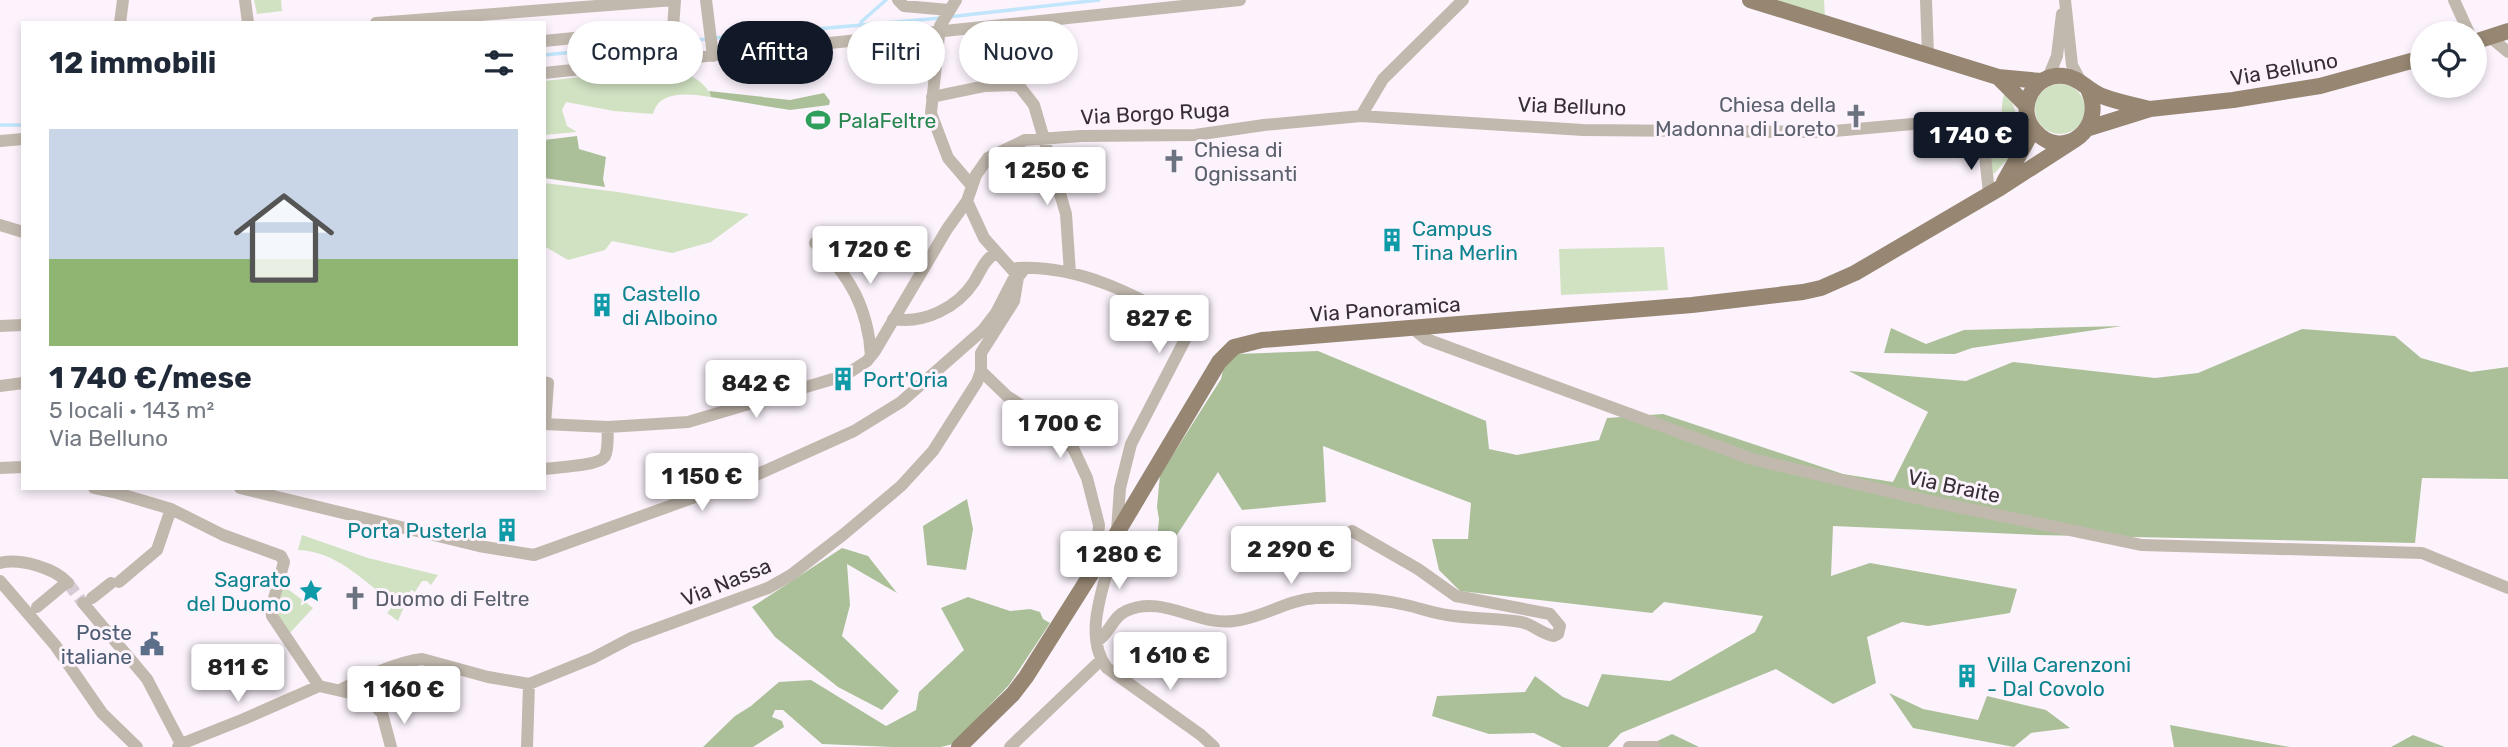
<!DOCTYPE html>
<html lang="it">
<meta charset="utf-8">
<style>
body{margin:0;font-family:Rubik,sans-serif;background:#f2f2f3;color:#1f2937;height:100vh;display:flex;flex-direction:column;font-size:26px;white-space:nowrap}
*{box-sizing:border-box;margin:0}
p{font-size:23px;color:#747a83}
.icon{flex:none;width:38px;height:38px;fill:none;stroke:currentColor;stroke-width:2;stroke-linecap:round;stroke-linejoin:round}
.map{position:relative;flex:1;overflow:hidden}
.details{position:absolute;left:21px;top:21px;width:525px;height:469px;display:flex;flex-direction:column;background:#fff;border-radius:0px;box-shadow:0 4px 10px #0003}
.details>*{flex:none}
.top-card{position:absolute;left:567px;top:21px;width:665px;height:63px;display:flex;gap:14px}
.buttons{position:absolute;left:2410px;top:21px;display:grid;gap:14px}
.buttons a{display:grid;place-items:center;width:77px;height:77px;border-radius:50%;background:#fff;box-shadow:0 4px 10px #0003;font-size:35px}
.price{position:absolute;translate:-50% -60px;padding:0 16px;border-radius:7px;background:#fff;color:#222;font-size:23px;line-height:46px;filter:drop-shadow(0 2px 4px #0008)}
.price::after{content:'';position:absolute;left:50%;top:42px;width:21px;height:16px;margin-left:-10px;background:inherit;clip-path:polygon(0 0,100% 0,50% 100%)}
.price.active{background:#111827;color:#fff}
ul{padding:0;list-style:none}
li{display:grid;align-content:center;gap:14px;height:371px;padding:0 28px}
li+li{border-top:2px solid #e0e1e3}
li span{display:grid;place-items:center;height:217px;border-radius:0px;color:#555}
li>.icon{margin-inline-start:auto}
span .icon{width:126px;height:126px;fill:#fffc;stroke-width:1}
li b{font-size:30px}
h2{display:flex;justify-content:space-between;align-items:center;height:84px;padding:0 28px;font-size:30px}
.chip{padding:0 24px;border-radius:32px;background:#fff;box-shadow:0 4px 10px #0003;font-size:24px;line-height:63px}
.chip.active{background:#111827;color:#fff}
.map>svg:first-child{display:block}
</style>
<div class="map">
<svg width="2508" height="747" viewBox="0 0 2508 747">
<rect width="100%" height="100%" fill="#fcf3fd"/>
<path fill="#d1e2c2" d="M254,0H281L282,11L257,14Z
M1770,0H1824L1825,17Z
M672,67C686,74 706,80 711,97C691,94 659,89 653,114L614,111L566,102L562,110L567,126L577,132L544,135V81Z
M2035 109a25 25 0 1 1 50 0a25 25 0 1 1-50 0Z
M2005,92C2019,109 2025,137 1999,145L1986,139C2008,128 1998,109 2005,92Z
M1991,152L2011,155L1994,174L1989,167Z
M544,183L618,192L749,214L711,242L672,253L612,241L605,250L568,260L544,246Z
M1664,247L1668,290L1561,295L1559,249Z
M771,361L781,391L774,393L764,363Z
M302,535L368,558L438,575L431,585L427,581H422L415,592L411,590L398,621L387,613L394,605C366,582 336,551 298,550Z
M281,584L313,608L288,635L275,613Z
M379,677L377,699L363,692L361,687Z"/>
<path fill="#abc099" d="M709,91L790,100L824,93L830,101L829,105L790,110L711,97Z
M577,136L579,149L606,157L603,179L605,187L544,178V140Z
M2122,326L1972,348L1955,354L1884,353L1891,328L1926,344L1964,330Z
M2302,329L2395,336L2421,358L2471,372L2508,367V479L2422,478L2415,543L2037,535L1833,526L1831,576L1870,563L2017,589L2010,613L1928,626L1902,622L1867,637L1876,683L1833,704L1776,669L1621,733L1608,747H1562L1534,733L1489,734L1432,716L1437,696L1525,692L1535,676L1563,697L1588,707L1602,674L1670,681L1755,632L1763,616L1664,602L1652,613L1460,591L1439,570L1432,539H1468L1471,503L1323,446L1326,502L1242,510L1218,472L1154,570L1159,519L1157,507L1160,475L1221,379L1225,361L1237,354L1318,351L1486,421L1489,449L1517,455L1599,440L1607,418L1663,414L1843,474L1893,482L1928,412L1849,371L1966,381L2013,362L2155,378L2198,373Z
M967,499L973,529L966,570L927,565L923,526Z
M842,548L868,556L897,593L847,564L850,605L842,636L899,691L882,710L838,687L775,637L752,607Z
M968,597L1010,611L1030,609L1040,612L1043,619L1050,623L1009,685L953,744L941,747H892L822,744L783,710H775L772,717L782,721L784,727L753,747H703L735,716L751,706L779,682L811,680L886,726L916,710L919,692L964,650L941,608Z
M1889,693L1923,709L1978,720L1987,696L2046,710L2070,728L2031,733L2014,747L1913,728Z
M2170,725L2290,747H2174Z
M1672,734L1699,747H1645Z
M2413,735L2445,747H2391Z"/>
<g fill="none" stroke-linecap="round" stroke-linejoin="round">
<path stroke="#c1e5fa" stroke-width="3.5" d="M948,17L1099,0
M861,22L886,0
M715,38L941,18
M544,55L707,39
M0,125H23"/>
<path stroke="#d5ccd6" stroke-width="12" stroke-dasharray="12 6" stroke-linecap="butt" d="M68,583L83,603"/>
<path stroke="#c2b9ae" stroke-width="12" d="M245,0L248,23
M706,0L713,56
M898,0L904,6L949,10
M956,0L940,26L931,113L948,158L972,186
M1926,0L1928,55
M2065,0L2072,65L2081,82
M2454,0L2469,33
M120,23L123,0
M376,23L674,0
M2490,37L2508,52
M544,41L673,28L675,0
M544,73L1240,0
M2048,78L2057,56L2062,14
M932,97L985,86L1014,85L1020,87L1034,105L1066,214L1070,273
M1361,116L1383,79L1463,0
M0,141L23,139
M1984,146L1989,193
M967,201L984,238L1017,275
M0,225L23,232
M815,243C850,275 868,308 871,356
M1017,268C1079,265 1133,294 1186,323L1189,332L1131,444L1120,488L1117,530
M893,319C924,324 957,308 974,282C982,269 983,262 996,252
M0,326L23,325
M1412,328L1426,339L1752,459L1925,500L2142,545L2422,553L2508,588
M981,371L1007,396L1036,415L1065,439L1074,450L1087,478L1099,525L1097,551L1103,555L1109,565C1100,597 1085,639 1107,668L1201,735L1214,747
M850,372L867,361L875,351L947,229L967,201L976,175L988,158L1025,140L1081,136L1195,135L1264,125L1361,116L1583,130L1823,132L1935,122L1958,125L1984,146L1998,151L2010,150L2026,142
M544,382L548,383L545,424
M0,386L23,383
M544,424L608,427L688,422L833,379
M0,468L23,467
M544,469C557,467 600,466 605,456C609,448 607,435 608,427
M94,488L117,493L171,509L223,535L281,556L284,562L271,609L272,616L319,686
M240,488L479,546L534,555L756,475L854,431L901,402L983,330L996,313L1013,280
M0,563C20,558 55,568 68,583
M0,581L55,645L102,713L137,747
M119,582L157,550L171,509
M92,598L111,583
M83,603L147,679L181,744
M37,607L67,582
M1097,641C1110,634 1112,617 1126,611C1163,594 1196,626 1234,621C1263,618 1286,600 1316,598C1345,597 1377,598 1406,605C1420,608 1432,613 1447,615C1471,619 1497,618 1521,622C1533,624 1541,634 1554,636L1558,634L1560,626L1550,614L1456,596L1418,569L1352,531
M340,690C362,678 397,662 422,659L488,677L529,684L593,658L631,638L768,588L791,575L844,534L901,486L933,451L977,382L981,371V353L1014,301L1018,277L1025,268
M382,713L385,670
M178,747L181,744L244,719L319,686L350,693L374,705L382,713L391,747
M527,747L529,684
M1010,747L1101,660
M1629,747H1655"/>
<path stroke="#968672" stroke-width="16" d="M1750,0L1998,77L2041,81
M2474,42L2508,31
M1998,77L2026,105
M2088,89C2107,128 2063,163 2035,131C2014,108 2035,72 2064,76C2079,77 2088,91 2102,96C2117,102 2134,105 2149,109
M2089,128L2150,109L2233,100L2320,86L2422,58
M2004,182L2033,130
M959,747L1013,694L1026,677L1117,533L1219,362L1234,347L1262,340L1692,305L1803,292L1821,288L1855,273L2000,188L2076,139"/>
</g>
<defs>
<g id="church-bare" transform="scale(1.89)"><path d="M-1.2-6h2.4v3.5h3.3v2.4h-3.3V6h-2.4V-.1h-3.3v-2.4h3.3Z" fill="#6b7280" stroke="#fcf3fd" stroke-width="2.5" paint-order="stroke"/></g>
<g id="stadium-bare" transform="scale(1.89)"><path d="M0-5a6.5 5 0 1 0 0 10a6.5 5 0 1 0 0-10ZM-3.5-1.8h7v3.6h-7Z" fill="#2e9e5b" stroke="#fcf3fd" stroke-width="2.5" paint-order="stroke"/></g>
<g id="building-bare" transform="scale(1.89)"><path d="M-4-6H4V6H1V3H-1V6H-4ZM-2.5-4.3h1.7v1.8h-1.7ZM.8-4.3h1.7v1.8H.8ZM-2.5-1h1.7V.8h-1.7ZM.8-1h1.7V.8H.8Z" fill="#0f9aa8" stroke="#fcf3fd" stroke-width="2.5" paint-order="stroke"/></g>
<g id="sight-bare" transform="scale(1.89)"><path d="M0-6L1.8-2.2L6-1.7L2.9 1.2L3.7 5.4L0 3.3L-3.7 5.4L-2.9 1.2L-6-1.7L-1.8-2.2Z" fill="#0f9aa8" stroke="#fcf3fd" stroke-width="2.5" paint-order="stroke"/></g>
<g id="civic-bare" transform="scale(1.89)"><path d="M-.6-6.5H3V-4.5H.6V-3L4-1V1h2V6H-6V1h2V-1L-.6-3ZM-1.2 2.5V6h2.4V2.5Z" fill="#5c6f8a" stroke="#fcf3fd" stroke-width="2.5" paint-order="stroke"/></g>
</defs>
<g fill-rule="evenodd">
<use href="#church-bare" x="1856" y="116"/>
<use href="#stadium-bare" x="818" y="120"/>
<use href="#church-bare" x="1174" y="161"/>
<use href="#building-bare" x="1392" y="240"/>
<use href="#building-bare" x="602" y="305"/>
<use href="#building-bare" x="843" y="379"/>
<use href="#building-bare" x="507" y="530"/>
<use href="#sight-bare" x="311" y="591"/>
<use href="#church-bare" x="355" y="598"/>
<use href="#civic-bare" x="152" y="644"/>
<use href="#building-bare" x="1967" y="676"/>
</g>
<g text-anchor="middle" dominant-baseline="central" stroke-width="6" stroke-linejoin="round" paint-order="stroke">
<g font-size="21" fill="#372e38" stroke="#fcf3fd">
<text transform="translate(2284 69) rotate(-10)">Via Belluno</text>
<text transform="translate(1572 106) rotate(2)">Via Belluno</text>
<text transform="translate(1155 113) rotate(-3)">Via Borgo Ruga</text>
<text transform="translate(1385 309) rotate(-4)">Via Panoramica</text>
<text transform="translate(1954 486) rotate(12)">Via Braite</text>
<text transform="translate(726 582) rotate(-22)">Via Nassa</text>
</g>
<g font-size="21" fill="#5b616d" stroke="#fcf3fd" text-anchor="start">
<text x="1836" y="104" text-anchor="end">Chiesa della<tspan x="1836" dy="24">Madonna di Loreto</tspan></text>
<text x="1194" y="149">Chiesa di<tspan x="1194" dy="24">Ognissanti</tspan></text>
<text x="375" y="598">Duomo di Feltre</text>
</g>
<g font-size="21" fill="#27864d" stroke="#fcf3fd" text-anchor="start">
<text x="838" y="120">PalaFeltre</text>
</g>
<g font-size="21" fill="#0d838f" stroke="#fcf3fd" text-anchor="start">
<text x="1412" y="228">Campus<tspan x="1412" dy="24">Tina Merlin</tspan></text>
<text x="622" y="293">Castello<tspan x="622" dy="24">di Alboino</tspan></text>
<text x="863" y="379">Port'Oria</text>
<text x="487" y="530" text-anchor="end">Porta Pusterla</text>
<text x="291" y="579" text-anchor="end">Sagrato<tspan x="291" dy="24">del Duomo</tspan></text>
<text x="1987" y="664">Villa Carenzoni<tspan x="1987" dy="24">- Dal Covolo</tspan></text>
</g>
<g font-size="21" fill="#4e5e75" stroke="#fcf3fd" text-anchor="end">
<text x="132" y="632">Poste<tspan x="132" dy="24">italiane</tspan></text>
</g>
</g>
</svg>
<div class="buttons">
<a><svg class="icon" aria-label="locate" viewBox="0 0 24 24"><circle cx="12" cy="12" r="6"/><path d="M12 2v4M12 18v4M2 12h4M18 12h4"/></svg></a>
</div>
<b class="price active" style="left:1971px;top:172px">1 740 €</b>
<b class="price" style="left:1047px;top:207px">1 250 €</b>
<b class="price" style="left:870px;top:286px">1 720 €</b>
<b class="price" style="left:1159px;top:355px">827 €</b>
<b class="price" style="left:756px;top:420px">842 €</b>
<b class="price" style="left:1060px;top:460px">1 700 €</b>
<b class="price" style="left:702px;top:513px">1 150 €</b>
<b class="price" style="left:1291px;top:586px">2 290 €</b>
<b class="price" style="left:1119px;top:591px">1 280 €</b>
<b class="price" style="left:1170px;top:692px">1 610 €</b>
<b class="price" style="left:238px;top:704px">811 €</b>
<b class="price" style="left:404px;top:726px">1 160 €</b>
<div class="top-card">
<a class="chip">Compra</a>
<a class="chip active">Affitta</a>
<a class="chip">Filtri</a>
<a class="chip">Nuovo</a>
</div>
<section class="details">
<h2>12 immobili<svg class="icon" aria-label="filters" viewBox="0 0 24 24"><path d="M4 7h16M4 17h16"/><circle cx="9" cy="7" r="2"/><circle cx="15" cy="17" r="2"/></svg></h2>
<ul>
<li><span style="background:linear-gradient(#c9d6e8 60%,#8fb573 0)"><svg class="icon" aria-label="home" viewBox="0 0 24 24"><path d="M3 11l9-7 9 7M6 9v11h12V9"/></svg></span><div><b>1 740 €/mese</b><p>5 locali · 143 m²</p><p>Via Belluno</p></div></li>
</ul>
</section>
</div>
